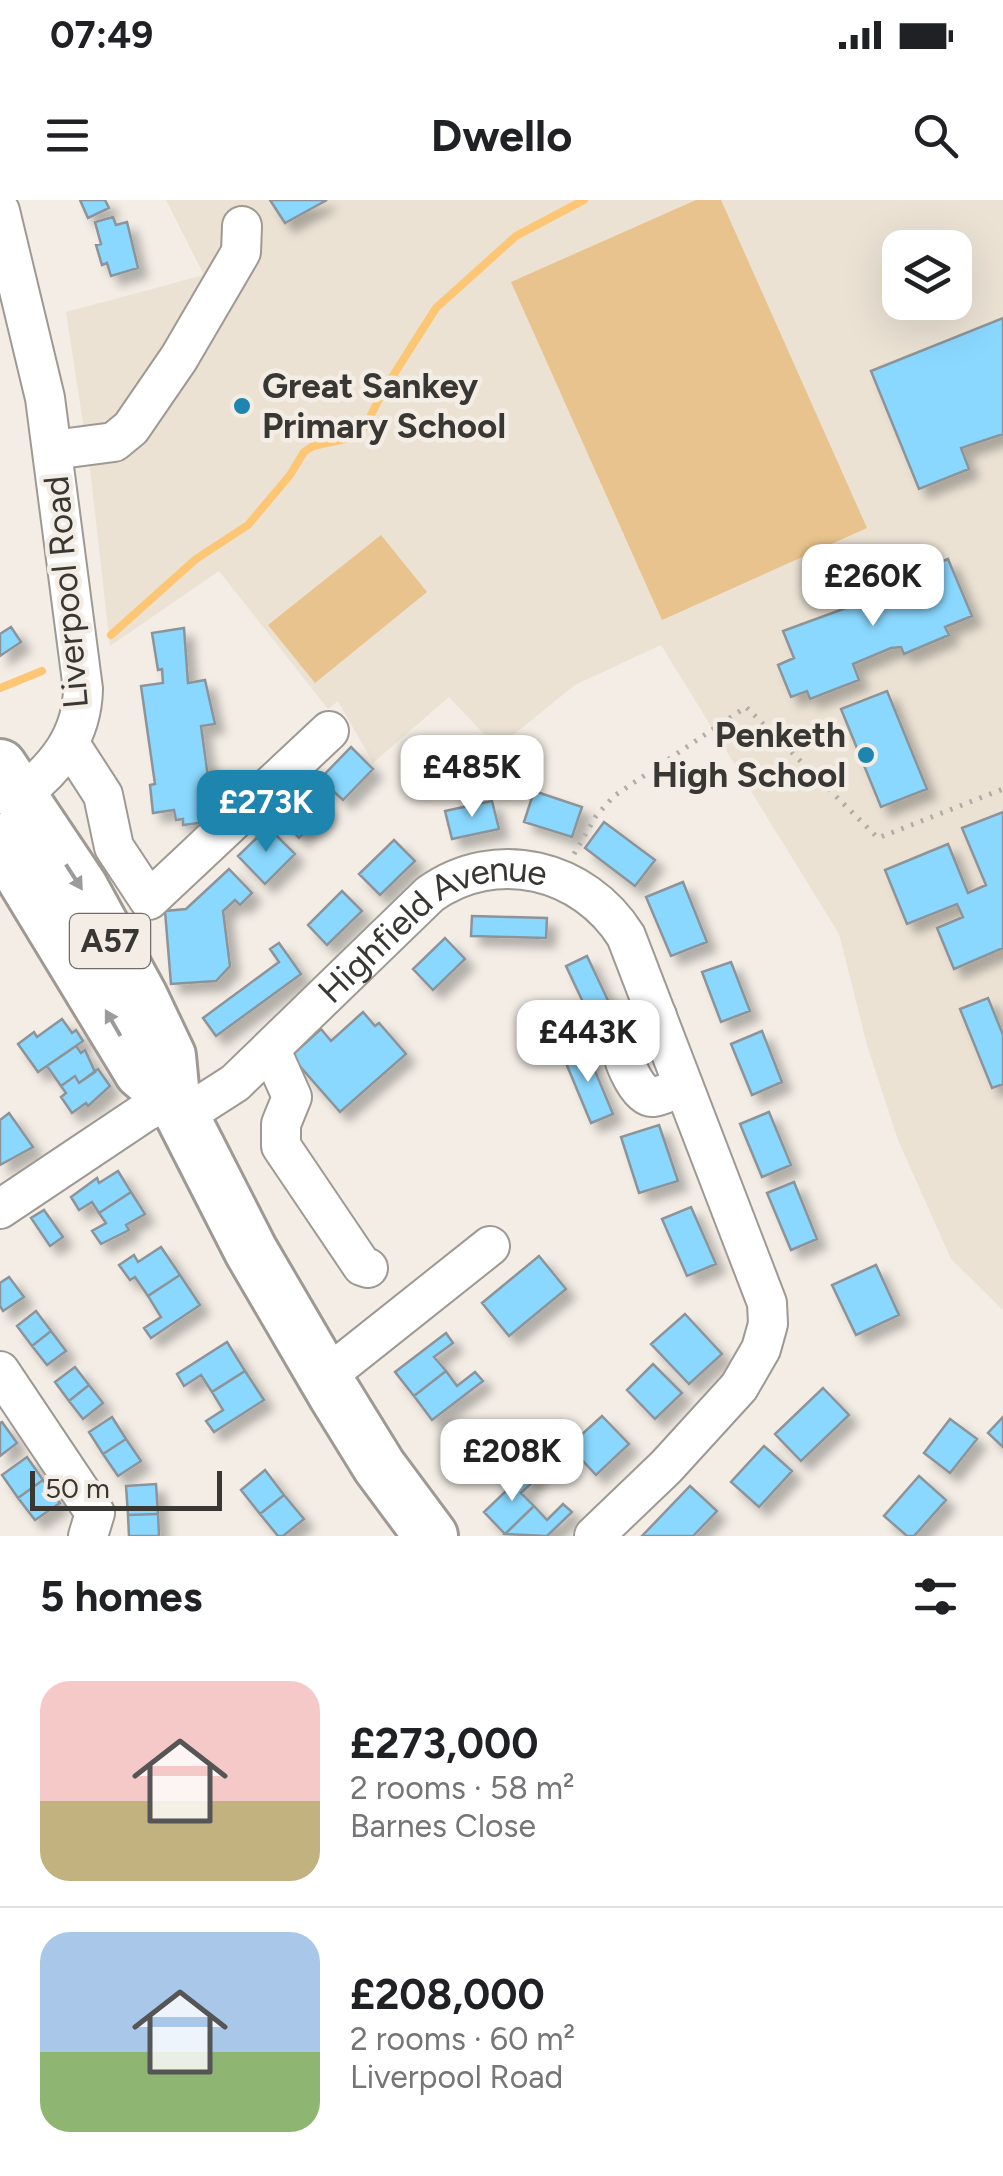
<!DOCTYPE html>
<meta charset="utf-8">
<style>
body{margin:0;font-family:Figtree,sans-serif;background:#f2f2f2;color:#202124;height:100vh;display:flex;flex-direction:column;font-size:38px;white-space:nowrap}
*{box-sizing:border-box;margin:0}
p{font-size:32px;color:#757577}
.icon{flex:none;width:55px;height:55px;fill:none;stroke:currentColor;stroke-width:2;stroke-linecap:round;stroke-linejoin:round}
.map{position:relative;height:1336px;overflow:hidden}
.details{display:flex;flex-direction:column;background:#fff;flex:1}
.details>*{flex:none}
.buttons{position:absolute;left:882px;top:30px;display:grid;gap:20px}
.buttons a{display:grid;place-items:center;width:90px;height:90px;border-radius:20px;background:#fff;box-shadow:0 10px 40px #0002;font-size:50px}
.scale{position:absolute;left:30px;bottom:25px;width:192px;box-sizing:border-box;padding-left:10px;border:5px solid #393734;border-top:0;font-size:28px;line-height:35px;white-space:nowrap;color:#393734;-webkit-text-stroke:8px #f3ede5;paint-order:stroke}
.price{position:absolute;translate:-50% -85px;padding:0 22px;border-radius:20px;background:#fff;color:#222;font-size:32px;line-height:65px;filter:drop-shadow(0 2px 5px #0008)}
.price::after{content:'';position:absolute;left:50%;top:60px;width:30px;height:22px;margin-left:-15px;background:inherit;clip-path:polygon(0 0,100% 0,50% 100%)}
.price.current{background:#1d85ae;color:#fff}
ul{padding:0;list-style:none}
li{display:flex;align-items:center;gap:30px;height:250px;padding:0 40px}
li+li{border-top:2px solid #e0e0e0}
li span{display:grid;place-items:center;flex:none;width:280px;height:200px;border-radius:30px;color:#555}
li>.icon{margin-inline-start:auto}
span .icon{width:120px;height:120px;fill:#fffc;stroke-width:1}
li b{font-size:42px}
h2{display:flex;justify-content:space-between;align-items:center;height:120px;padding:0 40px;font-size:42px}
.status{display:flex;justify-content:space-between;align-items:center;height:70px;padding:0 50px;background:#fff;direction:ltr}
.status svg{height:28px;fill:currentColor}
header{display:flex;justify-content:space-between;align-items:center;height:130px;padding:0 40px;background:#fff;font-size:45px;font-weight:700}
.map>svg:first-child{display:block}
</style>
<div class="status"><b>07:49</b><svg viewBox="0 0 49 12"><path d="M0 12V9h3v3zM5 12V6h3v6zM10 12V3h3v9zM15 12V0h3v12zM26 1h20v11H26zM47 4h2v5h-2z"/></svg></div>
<header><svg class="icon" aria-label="menu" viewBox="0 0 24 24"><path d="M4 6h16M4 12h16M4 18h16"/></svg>Dwello<svg class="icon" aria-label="search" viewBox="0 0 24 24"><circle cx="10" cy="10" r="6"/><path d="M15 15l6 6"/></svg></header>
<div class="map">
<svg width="1003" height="1336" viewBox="0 0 1003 1336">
<defs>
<filter id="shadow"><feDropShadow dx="9" dy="9" stdDeviation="5" flood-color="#0004"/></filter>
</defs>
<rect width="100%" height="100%" fill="#f3ede5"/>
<path fill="#ebe2d4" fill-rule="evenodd" d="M166,0H1003V1110L951,1059L898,940L867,845L839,734L661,445L575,485L497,548L449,497L373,563L338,501L328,509L219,371L110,446L90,269L66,112L204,75ZM900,48H955V102H900Z"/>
<path fill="#e8c38d" d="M696,0H721L867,328L662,420L511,82Z
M381,335L427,392L315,483L268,425Z"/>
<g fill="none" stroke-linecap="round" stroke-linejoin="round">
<path stroke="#fcc674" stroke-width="8" d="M111,435L196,359L248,325L290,275L304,252L313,246L345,239L365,227L382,193L436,108L516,36L584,0
M0,488L42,471"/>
</g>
<path fill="#8ad8ff" stroke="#8c9499" stroke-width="2.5" filter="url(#shadow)" d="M80,0H105L109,8L88,18Z
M270,0H327L285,23Z
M113,17L116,25L127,22L138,68L111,76L107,63L102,65L96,45L101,44L95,22Z
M1003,118V234L961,248L969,269L919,289L871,171Z
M948,359L972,416L945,427L949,435L904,454L901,447L891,448L853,464L859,480L810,499L807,491L791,497L778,465L794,458L783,431L846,408L843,402Z
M11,427L21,442L0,456V434Z
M184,428L188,483L205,480L215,524L201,526L214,621L183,625V619L176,620L174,610L153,613L150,585L155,584L141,486L163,483L162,469L158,470L152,433Z
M887,491L927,589L881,607L841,509Z
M351,547L373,569L343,600L320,579Z
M309,590L328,611L299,638L280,617Z
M534,591L582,607L572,637L524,622Z
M492,601L499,629L452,639L445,611Z
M1003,612V748L954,769L937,728L963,717L957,704L907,724L885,670L948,644L968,693L986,685L962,628Z
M604,622L655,660L635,686L585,648Z
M268,627L295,654L265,684L238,656Z
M394,640L415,661L380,695L359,674Z
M229,669L252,693L240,705L235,700L223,711L230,766L216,781L171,784L165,711L186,709Z
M683,682L707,742L671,756L646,697Z
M342,691L362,711L327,745L308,725Z
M472,716L547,718L546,738L471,736Z
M445,738L465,759L433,790L413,769Z
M279,743L301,774L216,836L203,818L279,762L270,749Z
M587,756L612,809L591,819L566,766Z
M731,762L750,811L721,822L702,772Z
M988,798L1003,835V884L992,888L960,809Z
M363,812L375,826L379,823L406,854L340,912L291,856L321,829L331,841Z
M62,819L72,833L76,830L83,841L38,872L18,844L34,832L37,837Z
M762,831L782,882L752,895L731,844Z
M76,846L81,853L85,850L95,872L79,883L75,876L61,886L47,866Z
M585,847L613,914L591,923L563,856Z
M98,869L110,886L88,906L86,903L72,913L61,897L66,893L61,886L75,876L79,883Z
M769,912L791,965L762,977L740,924Z
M9,913L33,947L0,965V920Z
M659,925L678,981L639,993L621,937Z
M118,971L131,992L99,1013L92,1002L79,1010L71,997L97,978L99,983Z
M794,982L817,1039L791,1050L767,993Z
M131,992L145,1014L126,1025L129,1030L101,1044L92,1031L106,1023L99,1013Z
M691,1007L716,1064L687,1076L662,1019Z
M44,1010L63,1037L50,1046L31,1018Z
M161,1047L180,1075L148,1096L135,1077L130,1080L119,1065L134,1055L138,1062Z
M539,1056L566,1089L509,1136L482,1103Z
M876,1065L899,1115L856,1135L832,1085Z
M180,1075L200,1105L151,1138L144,1128L161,1117L148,1096Z
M9,1077L24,1097L3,1111L0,1106V1083Z
M36,1111L51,1131L32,1146L17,1126Z
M685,1114L722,1154L689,1184L651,1144Z
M51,1131L66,1151L47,1165L32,1146Z
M446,1133L453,1143L434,1157L446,1171L414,1196L395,1172Z
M227,1142L245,1171L212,1192L201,1175L184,1186L177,1174Z
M653,1164L682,1193L655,1219L627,1190Z
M75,1167L89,1185L69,1201L55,1182Z
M245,1171L264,1200L214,1232L206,1221L223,1210L212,1192Z
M446,1171L457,1186L475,1172L483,1181L432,1220L414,1196Z
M89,1185L103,1203L83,1219L69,1201Z
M823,1188L849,1215L801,1261L775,1234Z
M602,1216L629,1244L596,1275L569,1246Z
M112,1217L126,1239L103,1254L89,1232Z
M1003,1217V1247L988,1233Z
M950,1219L977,1239L950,1273L924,1253Z
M2,1222L17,1243L0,1256V1223Z
M126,1239L141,1261L118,1276L103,1254Z
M764,1246L792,1271L759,1307L731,1282Z
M27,1257L43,1280L18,1298L2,1275Z
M530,1268L538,1277L521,1293L534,1306L505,1334L484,1312Z
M265,1270L284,1295L260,1314L241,1290Z
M919,1276L946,1300L914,1336H907L884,1316Z
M43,1280L60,1303L35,1320L18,1298Z
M156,1284L158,1314L128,1315L126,1286Z
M690,1286L717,1311L693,1336H642Z
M284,1295L304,1319L283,1336H278L260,1314Z
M563,1304L572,1312L547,1336L505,1334L534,1306L547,1320Z
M158,1314L159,1336H129L128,1315Z"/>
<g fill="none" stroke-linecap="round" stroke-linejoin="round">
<g stroke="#9e9992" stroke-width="42">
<g id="minor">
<path d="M0,11L45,198L83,489C82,536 57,567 20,596"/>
<path d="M53,250L114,242L131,228L179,158L241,52L242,26"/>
<path d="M70,544L103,595L114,647L149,700L329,531"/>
<path d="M657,816C646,820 629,825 622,837C616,849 637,898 653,897C663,896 675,889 683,885"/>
<path d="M271,850L292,897L281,924V946L362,1066L368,1068"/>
<path id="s1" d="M182,917L235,883L430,694C496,647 584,669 626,736L767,1103L768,1124L761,1149L739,1187L666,1267L594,1336"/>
<path d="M0,1009L145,912L173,898"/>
<path d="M0,1171L95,1313L88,1336"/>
<path d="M324,1178L490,1046"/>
</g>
</g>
<g stroke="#9e9992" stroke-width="58">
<path id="highway" d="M0,566L81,687L141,797L169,856L173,898L251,1051L334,1193L379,1266L431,1336
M0,640L141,872L148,878"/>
</g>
<path stroke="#b1ada6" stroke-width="5" stroke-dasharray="2.5 8" stroke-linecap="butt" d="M574,654L596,616L614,596L746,507L878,638L1003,589"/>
<use href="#minor" stroke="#fff" stroke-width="38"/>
<use href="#highway" stroke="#fff" stroke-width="52"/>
</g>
<defs><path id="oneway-solid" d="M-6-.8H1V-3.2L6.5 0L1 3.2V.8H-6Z" transform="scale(2.5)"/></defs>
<g fill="#9c9b9a">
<use href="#oneway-solid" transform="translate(74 677) rotate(57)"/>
<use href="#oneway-solid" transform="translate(113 823) rotate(-120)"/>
</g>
<g fill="#1d85ae" stroke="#f3ede5" stroke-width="4">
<circle cx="242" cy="206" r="10"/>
<circle cx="866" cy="555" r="10"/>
</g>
<g text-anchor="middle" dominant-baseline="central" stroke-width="9" stroke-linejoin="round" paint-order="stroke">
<rect fill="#f3ede5" stroke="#716e69" stroke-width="2.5" x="70" y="714" width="80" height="54" rx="8"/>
<g font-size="32" font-weight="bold" fill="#393734">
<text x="110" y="741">A57</text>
</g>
<g font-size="35" font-weight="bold" fill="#393734" stroke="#f3ede5" text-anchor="start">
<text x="262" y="186">Great Sankey<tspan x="262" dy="40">Primary School</tspan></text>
<text x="846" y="535" text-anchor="end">Penketh<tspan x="846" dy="40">High School</tspan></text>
</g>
<g font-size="35" fill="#393734" stroke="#f3ede5">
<text transform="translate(66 392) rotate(-95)">Liverpool Road</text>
<text stroke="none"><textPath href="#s1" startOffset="322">Highfield Avenue</textPath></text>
</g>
</g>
</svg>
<div class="buttons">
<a><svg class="icon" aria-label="layers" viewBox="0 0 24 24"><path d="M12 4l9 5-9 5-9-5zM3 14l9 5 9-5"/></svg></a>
</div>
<div class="scale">50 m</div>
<b class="price" style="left:873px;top:429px">£260K</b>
<b class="price" style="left:472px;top:620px">£485K</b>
<b class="price current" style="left:266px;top:655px">£273K</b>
<b class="price" style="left:588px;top:885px">£443K</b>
<b class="price" style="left:512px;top:1304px">£208K</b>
</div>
<section class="details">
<h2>5 homes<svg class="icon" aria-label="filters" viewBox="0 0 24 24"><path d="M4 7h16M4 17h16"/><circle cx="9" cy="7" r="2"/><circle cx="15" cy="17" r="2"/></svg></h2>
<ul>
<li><span style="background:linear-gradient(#f6c9c9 60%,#c2b280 0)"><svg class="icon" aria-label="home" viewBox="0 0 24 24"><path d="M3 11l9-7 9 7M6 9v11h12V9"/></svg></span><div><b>£273,000</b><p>2 rooms · 58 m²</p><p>Barnes Close</p></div></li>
<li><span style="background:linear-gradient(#a9c7e8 60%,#8fb573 0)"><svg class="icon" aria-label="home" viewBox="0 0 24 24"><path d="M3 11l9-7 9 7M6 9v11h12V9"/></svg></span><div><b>£208,000</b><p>2 rooms · 60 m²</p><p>Liverpool Road</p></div></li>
</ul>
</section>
